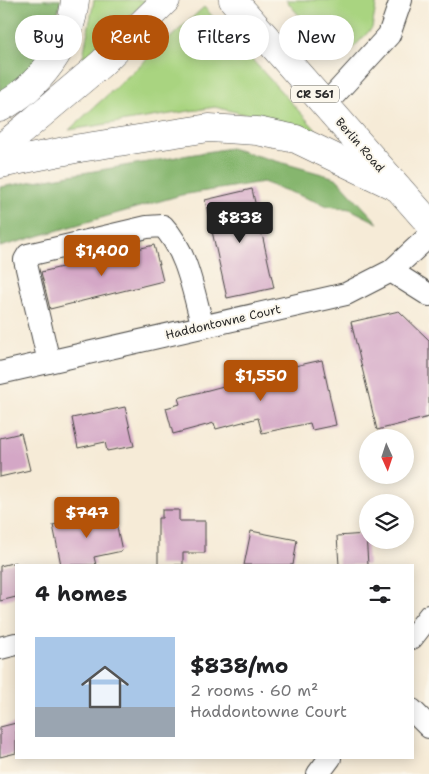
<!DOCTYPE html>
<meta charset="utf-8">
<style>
body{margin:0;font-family:"Shantell Sans",sans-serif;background:#f6f6f6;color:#202124;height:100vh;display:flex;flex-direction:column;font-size:19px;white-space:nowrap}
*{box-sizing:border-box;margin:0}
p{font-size:16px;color:#757577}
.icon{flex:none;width:28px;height:28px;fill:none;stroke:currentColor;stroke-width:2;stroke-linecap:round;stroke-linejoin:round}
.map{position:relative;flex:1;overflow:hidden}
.panel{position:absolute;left:15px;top:564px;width:399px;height:195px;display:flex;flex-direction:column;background:#fff;border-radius:0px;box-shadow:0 2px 12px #0003}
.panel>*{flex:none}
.guide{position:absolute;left:15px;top:15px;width:400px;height:45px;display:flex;gap:10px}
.needle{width:32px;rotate:177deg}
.fabs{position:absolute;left:359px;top:429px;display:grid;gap:10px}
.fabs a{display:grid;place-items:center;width:55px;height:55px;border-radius:50%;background:#fff;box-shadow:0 2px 12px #0003;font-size:25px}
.price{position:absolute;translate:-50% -42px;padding:0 11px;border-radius:5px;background:#b45309;color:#fff;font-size:16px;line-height:32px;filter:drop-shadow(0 1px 2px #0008)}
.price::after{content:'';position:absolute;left:50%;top:30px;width:15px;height:11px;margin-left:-8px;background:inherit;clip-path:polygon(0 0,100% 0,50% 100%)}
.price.on{background:#222;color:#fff}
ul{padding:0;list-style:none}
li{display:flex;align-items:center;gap:15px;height:125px;padding:0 20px}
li+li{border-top:1px solid #e0e0e0}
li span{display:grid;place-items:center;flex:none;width:140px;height:100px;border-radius:0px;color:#555}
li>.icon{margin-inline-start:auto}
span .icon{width:60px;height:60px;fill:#fffc;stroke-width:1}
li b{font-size:21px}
h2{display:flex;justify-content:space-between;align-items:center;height:60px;padding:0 20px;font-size:21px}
.tag{padding:0 18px;border-radius:22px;background:#fff;box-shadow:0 2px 12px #0003;font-size:18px;line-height:45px}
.tag.on{background:#b45309;color:#fff}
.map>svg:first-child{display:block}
</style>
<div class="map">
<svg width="429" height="774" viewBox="0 0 429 774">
<rect width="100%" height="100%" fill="#fbf7ec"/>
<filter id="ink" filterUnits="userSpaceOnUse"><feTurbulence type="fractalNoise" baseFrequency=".02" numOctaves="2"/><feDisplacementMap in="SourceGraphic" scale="10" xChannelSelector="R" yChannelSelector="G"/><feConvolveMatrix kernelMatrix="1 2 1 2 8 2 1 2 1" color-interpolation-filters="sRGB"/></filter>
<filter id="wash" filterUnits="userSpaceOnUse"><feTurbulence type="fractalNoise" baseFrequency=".0096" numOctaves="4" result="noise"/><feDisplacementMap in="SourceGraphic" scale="20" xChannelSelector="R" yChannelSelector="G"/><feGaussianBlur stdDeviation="1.12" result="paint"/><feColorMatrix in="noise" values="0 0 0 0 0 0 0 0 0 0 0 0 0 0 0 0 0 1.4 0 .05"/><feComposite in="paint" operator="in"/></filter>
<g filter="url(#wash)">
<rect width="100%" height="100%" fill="#f6ebd7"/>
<path fill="#a9d480" stroke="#6a8056" d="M94,0H146L81,67Z
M286,0H377L372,28L339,63Z
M204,7L318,132L215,107L69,130Z"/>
<path fill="#86b66e" stroke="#58704c" d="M0,0H61L46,57L0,94Z
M230,148L336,178L378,223L350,209L328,206L263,182L181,195L0,247V187Z"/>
<g id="blocks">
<path fill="#d4a7c6" d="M252,189L274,288L227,298L205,200Z
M154,245L163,281L50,309L41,272Z
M399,311L429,340V417L377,430L351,322Z
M322,360L336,425L312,430L310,423L262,433L258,418L216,429L214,423L173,434L166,408L180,404L178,398L250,379L249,376Z
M125,407L134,446L107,451L105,442L78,448L72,418Z
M21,433L30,470L0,477V438Z
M162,510H179V521H205V553H183V565H158V518H162Z
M114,512L122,551L94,557L96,565H61L53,525Z
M251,531L297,540L293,565H244Z
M366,534L368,565H339L337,536Z
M16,562V597L0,601V566Z
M16,723V753L0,757V727Z"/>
</g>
</g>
<g filter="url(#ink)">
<use href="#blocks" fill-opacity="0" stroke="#494845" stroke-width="1"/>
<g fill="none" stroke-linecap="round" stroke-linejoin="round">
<g stroke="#494845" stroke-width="24">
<path id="minor" d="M325,105L389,35L401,0
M391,271L429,295
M49,362L25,260L28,255L147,227L163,226C188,253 193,292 203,327
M0,373L346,294L391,271L429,236
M412,638L429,616
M0,648L16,644
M412,710L429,727
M318,774L330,758"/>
</g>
<g stroke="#494845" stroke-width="29">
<path id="major" d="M233,0L429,223"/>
</g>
<g stroke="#494845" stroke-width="29">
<path id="highway" d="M0,108C39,87 71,45 75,0
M0,149L101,64L166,0
M0,164L80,148L209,128L257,131L296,139L398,188"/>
</g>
<use href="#minor" stroke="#fff" stroke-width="22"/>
<use href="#major" stroke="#fff" stroke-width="28"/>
<use href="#highway" stroke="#fff" stroke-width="28"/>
</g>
</g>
<g text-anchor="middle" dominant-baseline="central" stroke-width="4" stroke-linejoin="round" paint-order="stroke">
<rect fill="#fbf7ec" stroke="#696865" stroke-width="1" x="291" y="85.5" width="48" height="17" rx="4"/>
<g font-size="11" font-weight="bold" fill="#2b2b2b">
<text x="315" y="94">CR 561</text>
</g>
<g font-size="12" fill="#2b2b2b" stroke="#fbf7ec">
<text transform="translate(360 145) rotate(49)">Berlin Road</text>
<text transform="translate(223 322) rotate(-13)">Haddontowne Court</text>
</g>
</g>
</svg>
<div class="fabs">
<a><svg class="needle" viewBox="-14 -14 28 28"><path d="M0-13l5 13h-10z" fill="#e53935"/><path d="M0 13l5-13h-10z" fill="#757577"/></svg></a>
<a><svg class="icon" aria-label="layers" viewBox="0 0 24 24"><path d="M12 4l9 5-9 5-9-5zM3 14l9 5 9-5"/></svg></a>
</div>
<b class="price on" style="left:240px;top:244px">$838</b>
<b class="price" style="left:102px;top:277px">$1,400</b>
<b class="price" style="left:261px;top:402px">$1,550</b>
<b class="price" style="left:87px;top:539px">$747</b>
<div class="guide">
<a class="tag">Buy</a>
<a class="tag on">Rent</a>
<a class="tag">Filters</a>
<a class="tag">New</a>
</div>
<section class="panel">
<h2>4 homes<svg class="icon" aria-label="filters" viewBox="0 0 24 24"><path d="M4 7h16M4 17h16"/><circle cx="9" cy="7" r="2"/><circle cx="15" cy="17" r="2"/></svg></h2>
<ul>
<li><span style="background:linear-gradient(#a9c7e8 70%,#9aa5b1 0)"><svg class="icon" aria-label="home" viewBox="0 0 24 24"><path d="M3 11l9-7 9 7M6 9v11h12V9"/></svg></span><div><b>$838/mo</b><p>2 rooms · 60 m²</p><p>Haddontowne Court</p></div></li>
</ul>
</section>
</div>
